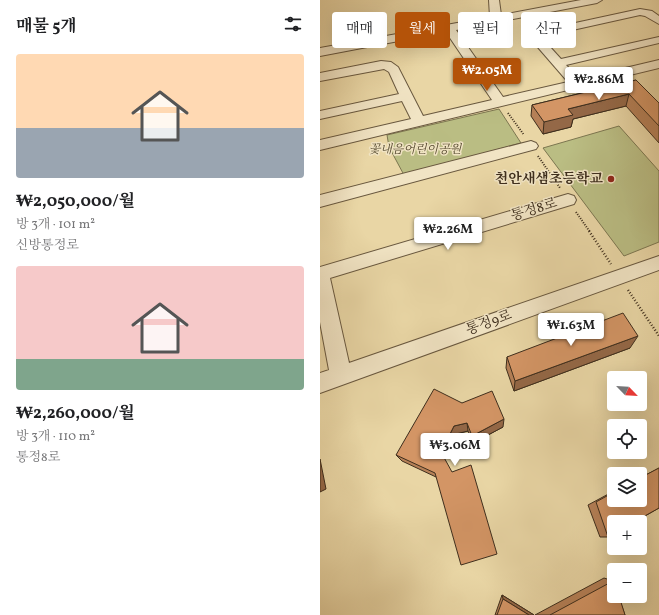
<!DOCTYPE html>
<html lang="ko">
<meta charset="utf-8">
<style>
body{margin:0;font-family:Vollkorn,"Noto Serif KR",serif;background:#f2f2f2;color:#202124;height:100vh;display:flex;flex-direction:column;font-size:15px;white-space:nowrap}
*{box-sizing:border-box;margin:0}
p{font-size:13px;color:#757577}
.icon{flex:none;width:22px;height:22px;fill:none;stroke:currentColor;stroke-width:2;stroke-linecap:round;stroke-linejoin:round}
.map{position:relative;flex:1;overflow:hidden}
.sheet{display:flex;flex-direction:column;background:#fff;width:320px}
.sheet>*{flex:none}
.hud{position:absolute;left:12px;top:12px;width:267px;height:36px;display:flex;gap:8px}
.needle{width:26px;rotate:115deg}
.fabs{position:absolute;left:287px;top:371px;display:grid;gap:8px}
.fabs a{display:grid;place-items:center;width:40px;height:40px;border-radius:4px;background:#fff;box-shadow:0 4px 16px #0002;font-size:20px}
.price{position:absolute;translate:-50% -34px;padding:0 9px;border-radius:4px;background:#fff;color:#222;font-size:13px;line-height:26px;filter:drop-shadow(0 1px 2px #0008)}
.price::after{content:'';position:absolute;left:50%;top:24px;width:12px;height:9px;margin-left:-6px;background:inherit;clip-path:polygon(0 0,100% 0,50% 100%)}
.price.active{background:#b45309;color:#fff}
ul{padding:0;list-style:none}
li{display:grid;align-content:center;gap:8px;height:212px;padding:0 16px}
li span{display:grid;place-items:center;height:124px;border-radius:4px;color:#555}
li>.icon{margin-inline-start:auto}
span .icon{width:72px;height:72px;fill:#fffc;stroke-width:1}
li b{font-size:17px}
h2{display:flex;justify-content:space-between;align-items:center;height:48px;padding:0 16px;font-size:17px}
.chip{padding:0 14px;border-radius:4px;background:#fff;box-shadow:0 4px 16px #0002;font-size:14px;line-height:36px}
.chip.active{background:#b45309;color:#fff}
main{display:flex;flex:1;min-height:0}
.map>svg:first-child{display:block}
</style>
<main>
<section class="sheet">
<h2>매물 5개<svg class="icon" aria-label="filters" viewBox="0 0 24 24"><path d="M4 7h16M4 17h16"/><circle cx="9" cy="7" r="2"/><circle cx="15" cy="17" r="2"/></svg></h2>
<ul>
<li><span style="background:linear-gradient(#ffd9b3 60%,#9aa5b1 0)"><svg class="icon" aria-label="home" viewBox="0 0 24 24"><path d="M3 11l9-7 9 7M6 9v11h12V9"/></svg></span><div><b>₩2,050,000/월</b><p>방 3개 · 101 m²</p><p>신방통정로</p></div></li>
<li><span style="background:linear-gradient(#f6c9c9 75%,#7fa58c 0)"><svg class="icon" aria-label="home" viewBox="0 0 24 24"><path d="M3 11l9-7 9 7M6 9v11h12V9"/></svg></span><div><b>₩2,260,000/월</b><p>방 3개 · 110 m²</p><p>통정8로</p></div></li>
</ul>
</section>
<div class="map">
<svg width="339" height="615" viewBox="0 0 339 615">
<rect width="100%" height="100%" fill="#e9d6a5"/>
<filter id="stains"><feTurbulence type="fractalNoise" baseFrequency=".005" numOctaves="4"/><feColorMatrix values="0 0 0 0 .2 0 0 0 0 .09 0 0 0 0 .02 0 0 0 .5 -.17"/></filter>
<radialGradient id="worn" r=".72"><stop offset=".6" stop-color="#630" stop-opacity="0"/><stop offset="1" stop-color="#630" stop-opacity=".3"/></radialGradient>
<path fill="#babd83" stroke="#7c7650" d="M179,109L201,143L84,175L69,147L67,135Z
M299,126L339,171V242L304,256L223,148Z"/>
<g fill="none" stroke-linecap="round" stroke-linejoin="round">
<g stroke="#69583f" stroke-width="2">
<path id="minor" d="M169,0H179L181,15L261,0H282L277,3L136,30L183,97L248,82L209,37L207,35L209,33L320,9L332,11L339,16V24L325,16L320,15L221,37L241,59L339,37V43L246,65L259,79L339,60V68L0,150V140L91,119L82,101L0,119V111L79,94L69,72L64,69L0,81V73L61,61L71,62L78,67L103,116L172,100L126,32L0,56V48L170,17Z
M211,141L216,143L218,146L216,149L0,207V195Z
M248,194L254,196L256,200L254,204L10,278L29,363L339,256V270L0,393V373L9,370L0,322V267Z"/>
</g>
<path stroke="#3e2e1d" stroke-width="2" stroke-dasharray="1 1.5" stroke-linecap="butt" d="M188,113L204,135
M218,156L240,188
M256,212L270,232"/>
<path stroke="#3e2e1d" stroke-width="2.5" stroke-dasharray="1 2" stroke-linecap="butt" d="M269,231L291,264
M308,290L339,336"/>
<use href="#minor" fill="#f1e4c4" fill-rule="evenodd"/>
</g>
<path fill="#b58057" stroke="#3e2e1d" d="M316,80L339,103V143L306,106L253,119L251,127L223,134L211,116L212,105Z
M310,348L194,391L186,368L187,357Z
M142,403L183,427L153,443L148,431L136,434L116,477L82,461L76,455Z
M339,468V508L288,537H280L268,505L294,491V500H320V478Z
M284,578L293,581L305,615H215Z
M182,595L214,615H175Z"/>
<path fill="#946847" stroke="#3e2e1d" d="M309,94L306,106L253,119L251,127L223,134L224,122L248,109Z
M318,336L310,348L194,391L195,381Z
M184,419L183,427L153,443L152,436Z
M147,423L148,431L136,434L125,458L121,452L134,426Z
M0,459L6,489L0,492Z
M182,595L214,615H209L183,599Z"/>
<path fill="#d39565" stroke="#3e2e1d" d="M316,80L339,103V126L309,94L248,109L253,115L224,122L212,105Z
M303,313L318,336L195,381L187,357Z
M114,389L142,403L172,391L184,419L152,436L147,423L134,426L121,452L132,472L151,465L177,554L141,565L115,473L76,455Z
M339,468V508L314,522H294V534L288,537L276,502L294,492V500H320V478Z
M293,581L294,582V596H299L305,615H230Z
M183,599L209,615H177Z"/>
<circle fill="#8f2418" stroke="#f1e4c4" stroke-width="1.5" cx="291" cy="179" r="4"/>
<g text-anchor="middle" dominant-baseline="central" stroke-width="3" stroke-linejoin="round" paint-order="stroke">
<g font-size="12" font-style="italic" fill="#574b31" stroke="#f1e4c4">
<text x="95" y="150">꽃내음어린이공원</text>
</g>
<g font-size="14" font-weight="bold" fill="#3e2e1d" stroke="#f1e4c4" text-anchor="end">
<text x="283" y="179">천안새샘초등학교</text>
</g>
<g font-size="14" fill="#3e2e1d" stroke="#f1e4c4">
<text transform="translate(214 210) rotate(-17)">통정8로</text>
<text transform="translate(169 323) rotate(-20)">통정9로</text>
</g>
</g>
<rect width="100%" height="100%" filter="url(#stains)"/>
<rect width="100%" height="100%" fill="url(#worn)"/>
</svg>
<div class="fabs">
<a><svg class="needle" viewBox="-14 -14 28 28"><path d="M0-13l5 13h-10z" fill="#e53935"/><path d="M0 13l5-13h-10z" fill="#757577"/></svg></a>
<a><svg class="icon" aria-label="locate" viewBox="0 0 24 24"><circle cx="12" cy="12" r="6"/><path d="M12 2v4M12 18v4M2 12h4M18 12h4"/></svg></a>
<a><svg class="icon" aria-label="layers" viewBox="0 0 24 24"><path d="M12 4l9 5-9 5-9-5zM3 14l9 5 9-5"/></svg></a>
<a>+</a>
<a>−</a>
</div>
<b class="price active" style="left:167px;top:92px">₩2.05M</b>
<b class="price" style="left:279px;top:101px">₩2.86M</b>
<b class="price" style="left:128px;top:251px">₩2.26M</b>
<b class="price" style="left:251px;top:347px">₩1.63M</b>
<b class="price" style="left:135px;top:467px">₩3.06M</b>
<div class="hud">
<a class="chip">매매</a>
<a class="chip active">월세</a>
<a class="chip">필터</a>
<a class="chip">신규</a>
</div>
</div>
</main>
